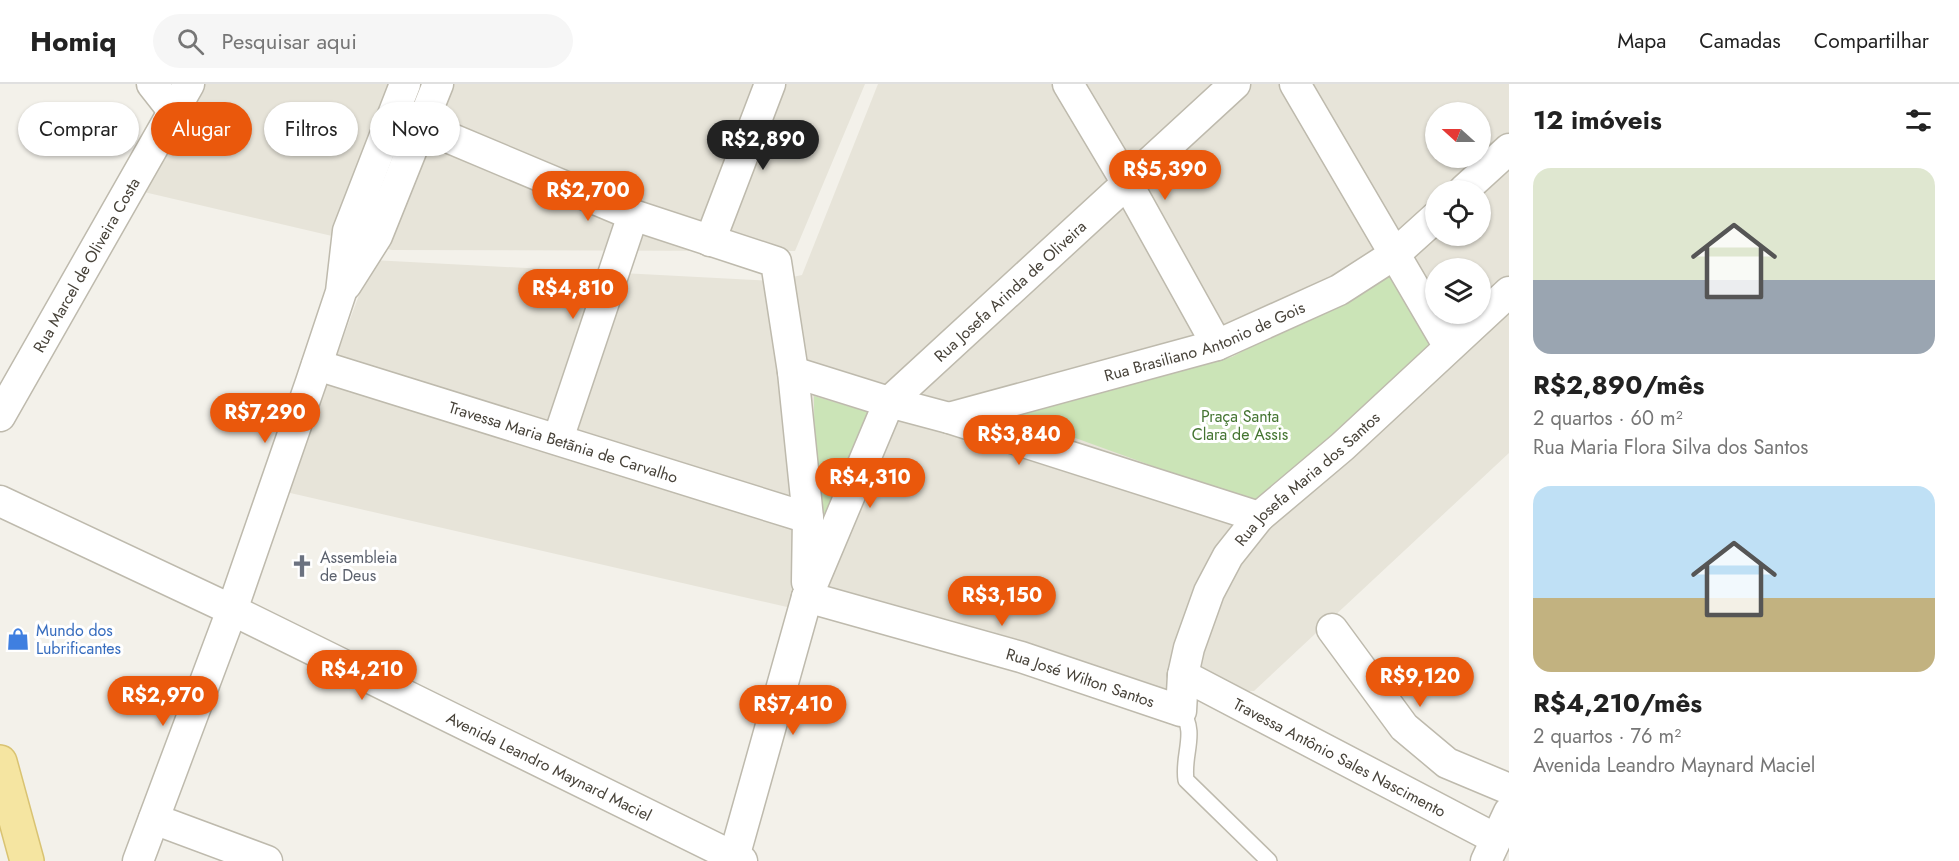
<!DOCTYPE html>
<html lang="pt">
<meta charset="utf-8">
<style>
body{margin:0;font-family:Jost,sans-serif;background:#f6f6f6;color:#222;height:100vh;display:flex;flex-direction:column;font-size:22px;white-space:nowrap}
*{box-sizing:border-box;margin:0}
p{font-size:20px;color:#767676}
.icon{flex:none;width:33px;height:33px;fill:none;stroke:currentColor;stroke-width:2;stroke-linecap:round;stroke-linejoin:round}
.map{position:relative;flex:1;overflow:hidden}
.sheet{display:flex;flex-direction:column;background:#fff;width:450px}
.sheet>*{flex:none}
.hud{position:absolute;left:18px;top:18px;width:570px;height:54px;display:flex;gap:12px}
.needle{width:39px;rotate:291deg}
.buttons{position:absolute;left:1425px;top:18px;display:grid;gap:12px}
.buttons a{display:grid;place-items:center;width:66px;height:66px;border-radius:50%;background:#fff;box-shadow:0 2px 4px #0004;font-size:30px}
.price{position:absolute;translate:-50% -51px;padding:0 14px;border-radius:21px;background:#ea580c;color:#fff;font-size:20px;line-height:39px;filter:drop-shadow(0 2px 3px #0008)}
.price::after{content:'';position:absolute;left:50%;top:36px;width:18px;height:14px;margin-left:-9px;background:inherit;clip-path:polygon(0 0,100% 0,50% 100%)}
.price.current{background:#222;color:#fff}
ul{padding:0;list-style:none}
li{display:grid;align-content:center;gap:12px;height:318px;padding:0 24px}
li span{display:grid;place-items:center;height:186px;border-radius:18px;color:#555}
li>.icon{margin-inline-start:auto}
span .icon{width:108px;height:108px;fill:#fffc;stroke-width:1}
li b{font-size:26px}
h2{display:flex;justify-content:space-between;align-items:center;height:72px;padding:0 24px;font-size:26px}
.tag{padding:0 21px;border-radius:27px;background:#fff;box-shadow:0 2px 4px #0004;font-size:21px;line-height:54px}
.tag.current{background:#ea580c;color:#fff}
header{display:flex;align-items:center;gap:36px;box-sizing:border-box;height:84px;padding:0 30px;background:#fff;border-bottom:2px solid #e0e0e0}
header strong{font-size:28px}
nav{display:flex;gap:33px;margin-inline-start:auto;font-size:21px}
.search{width:420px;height:54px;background:#f6f6f6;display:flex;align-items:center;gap:15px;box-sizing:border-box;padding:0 21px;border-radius:33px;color:#767676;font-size:22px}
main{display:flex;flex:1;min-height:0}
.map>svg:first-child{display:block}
</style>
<header>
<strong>Homiq</strong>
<div class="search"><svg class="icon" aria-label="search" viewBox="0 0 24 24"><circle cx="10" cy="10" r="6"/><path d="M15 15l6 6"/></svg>Pesquisar aqui</div>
<nav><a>Mapa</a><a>Camadas</a><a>Compartilhar</a></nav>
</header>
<main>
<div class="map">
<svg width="1509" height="777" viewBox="0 0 1509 777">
<rect width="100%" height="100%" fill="#f3f1ea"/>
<path fill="#e7e4d9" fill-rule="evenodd" d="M199,0H865L795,167L392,166L144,108Z
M878,0H1509V369L1254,607L1157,608L286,408L372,176L774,197L802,191ZM1436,28H1480V74H1436ZM1436,106H1480V152H1436ZM1436,184H1480V230H1436Z"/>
<path fill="#cbe4b7" d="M1391,188L1434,262L1255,419L1009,330L1232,273Z
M814,312L875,330L815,473Z"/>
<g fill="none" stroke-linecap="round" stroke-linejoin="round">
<g stroke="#bebaad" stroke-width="18">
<path id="service" d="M1181,627C1198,648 1182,671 1186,696L1269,777"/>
</g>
<g stroke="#bebaad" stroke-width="33">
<g id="minor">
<path d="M152,0L174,28"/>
<path d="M1068,0L1127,99L1217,261"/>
<path d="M1295,0L1449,263"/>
<path d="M421,42L633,131L776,178L793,288L808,434L807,498"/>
<path d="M1464,106L1509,65"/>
<path d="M710,157L770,0"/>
<path d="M346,201L377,152L438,0"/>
<path id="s1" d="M317,281L808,434"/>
<path d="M793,288L889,318L949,334L1259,433"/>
<path id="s2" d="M0,332L189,0"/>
<path id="s3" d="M949,334L1217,261L1339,206L1395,170L1436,133"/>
<path d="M558,355L633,131"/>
<path id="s4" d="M0,417L232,526L742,777"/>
<path id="s5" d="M807,513L1021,573L1181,627L1183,591L1189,564L1209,508L1228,472L1259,433L1342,363L1509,208"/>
<path d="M1332,545L1404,643L1447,679L1509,705"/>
<path id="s6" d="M1183,591L1496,755"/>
<path d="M154,735L267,777"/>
<path d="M138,777L232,526L311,298L341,208L348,147L405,0"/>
<path id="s7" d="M733,777L807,513L889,318L1235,0"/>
<path d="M1486,777L1509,728"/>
</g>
</g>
<g stroke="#d9c372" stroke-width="36">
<path id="primary" d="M0,678L27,777"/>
</g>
<use href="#service" stroke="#fff" stroke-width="15"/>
<use href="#minor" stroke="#fff" stroke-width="30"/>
<use href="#primary" stroke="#f5e5a1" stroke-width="33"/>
</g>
<defs>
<g id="church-bare" transform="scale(1.8)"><path d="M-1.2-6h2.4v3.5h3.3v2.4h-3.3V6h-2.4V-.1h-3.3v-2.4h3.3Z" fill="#6b7280" stroke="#fff" stroke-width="2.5" paint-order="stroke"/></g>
<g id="shop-bare" transform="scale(1.8)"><path d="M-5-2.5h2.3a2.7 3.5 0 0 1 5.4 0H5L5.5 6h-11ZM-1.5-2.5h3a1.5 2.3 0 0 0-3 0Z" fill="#3f7fe0" stroke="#fff" stroke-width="2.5" paint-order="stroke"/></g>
</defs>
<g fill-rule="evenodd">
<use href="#church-bare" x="302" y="482"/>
<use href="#shop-bare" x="18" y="555"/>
</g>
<g text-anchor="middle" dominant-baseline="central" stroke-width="6" stroke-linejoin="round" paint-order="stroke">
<g font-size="16" fill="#474239" stroke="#fff">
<text stroke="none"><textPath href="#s2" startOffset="174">Rua Marcel de Oliveira Costa</textPath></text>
<text stroke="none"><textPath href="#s7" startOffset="650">Rua Josefa Arinda de Oliveira</textPath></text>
<text stroke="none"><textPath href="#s3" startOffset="267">Rua Brasiliano Antonio de Gois</textPath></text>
<text stroke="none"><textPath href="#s1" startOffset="258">Travessa Maria Betãnia de Carvalho</textPath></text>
<text stroke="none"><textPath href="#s5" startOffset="666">Rua Josefa Maria dos Santos</textPath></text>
<text stroke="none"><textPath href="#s5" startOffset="285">Rua José Wilton Santos</textPath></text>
<text stroke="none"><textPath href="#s6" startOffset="177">Travessa Antônio Sales Nascimento</textPath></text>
<text stroke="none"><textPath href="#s4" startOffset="610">Avenida Leandro Maynard Maciel</textPath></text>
</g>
<g font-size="16" fill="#447431" stroke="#fff">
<text x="1240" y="332">Praça Santa<tspan x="1240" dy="18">Clara de Assis</tspan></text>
</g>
<g font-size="16" fill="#5b616d" stroke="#fff" text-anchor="start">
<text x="320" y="473">Assembleia<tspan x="320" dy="18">de Deus</tspan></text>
</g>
<g font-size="16" fill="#366cbe" stroke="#fff" text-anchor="start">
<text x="36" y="546">Mundo dos<tspan x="36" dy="18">Lubrificantes</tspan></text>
</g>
</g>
</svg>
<div class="buttons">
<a><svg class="needle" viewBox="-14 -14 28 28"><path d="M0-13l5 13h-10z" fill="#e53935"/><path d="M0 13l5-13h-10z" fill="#767676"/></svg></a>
<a><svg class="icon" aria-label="locate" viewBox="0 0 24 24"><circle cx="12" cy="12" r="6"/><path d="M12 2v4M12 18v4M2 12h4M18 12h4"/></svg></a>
<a><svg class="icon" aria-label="layers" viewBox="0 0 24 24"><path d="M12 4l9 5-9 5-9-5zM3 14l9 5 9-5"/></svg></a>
</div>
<b class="price current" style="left:763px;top:87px">R$2,890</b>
<b class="price" style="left:1165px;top:117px">R$5,390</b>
<b class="price" style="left:588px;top:138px">R$2,700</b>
<b class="price" style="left:573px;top:236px">R$4,810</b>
<b class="price" style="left:265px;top:360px">R$7,290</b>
<b class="price" style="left:1019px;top:382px">R$3,840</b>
<b class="price" style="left:870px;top:425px">R$4,310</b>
<b class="price" style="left:1002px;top:543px">R$3,150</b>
<b class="price" style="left:362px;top:617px">R$4,210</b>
<b class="price" style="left:1420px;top:624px">R$9,120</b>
<b class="price" style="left:163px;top:643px">R$2,970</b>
<b class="price" style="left:793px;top:652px">R$7,410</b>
<div class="hud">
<a class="tag">Comprar</a>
<a class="tag current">Alugar</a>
<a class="tag">Filtros</a>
<a class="tag">Novo</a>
</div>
</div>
<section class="sheet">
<h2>12 imóveis<svg class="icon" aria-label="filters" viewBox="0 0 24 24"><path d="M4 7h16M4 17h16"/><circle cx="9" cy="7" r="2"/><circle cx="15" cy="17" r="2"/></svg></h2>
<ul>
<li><span style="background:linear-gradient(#dfe7d0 60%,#9aa5b1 0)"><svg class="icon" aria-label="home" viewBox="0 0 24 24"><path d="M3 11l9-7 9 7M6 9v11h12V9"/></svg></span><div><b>R$2,890/mês</b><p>2 quartos · 60 m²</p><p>Rua Maria Flora Silva dos Santos</p></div></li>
<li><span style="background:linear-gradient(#bfe0f5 60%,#c2b280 0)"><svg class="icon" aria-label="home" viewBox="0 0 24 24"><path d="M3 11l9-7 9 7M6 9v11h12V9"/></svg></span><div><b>R$4,210/mês</b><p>2 quartos · 76 m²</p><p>Avenida Leandro Maynard Maciel</p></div></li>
</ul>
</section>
</main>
